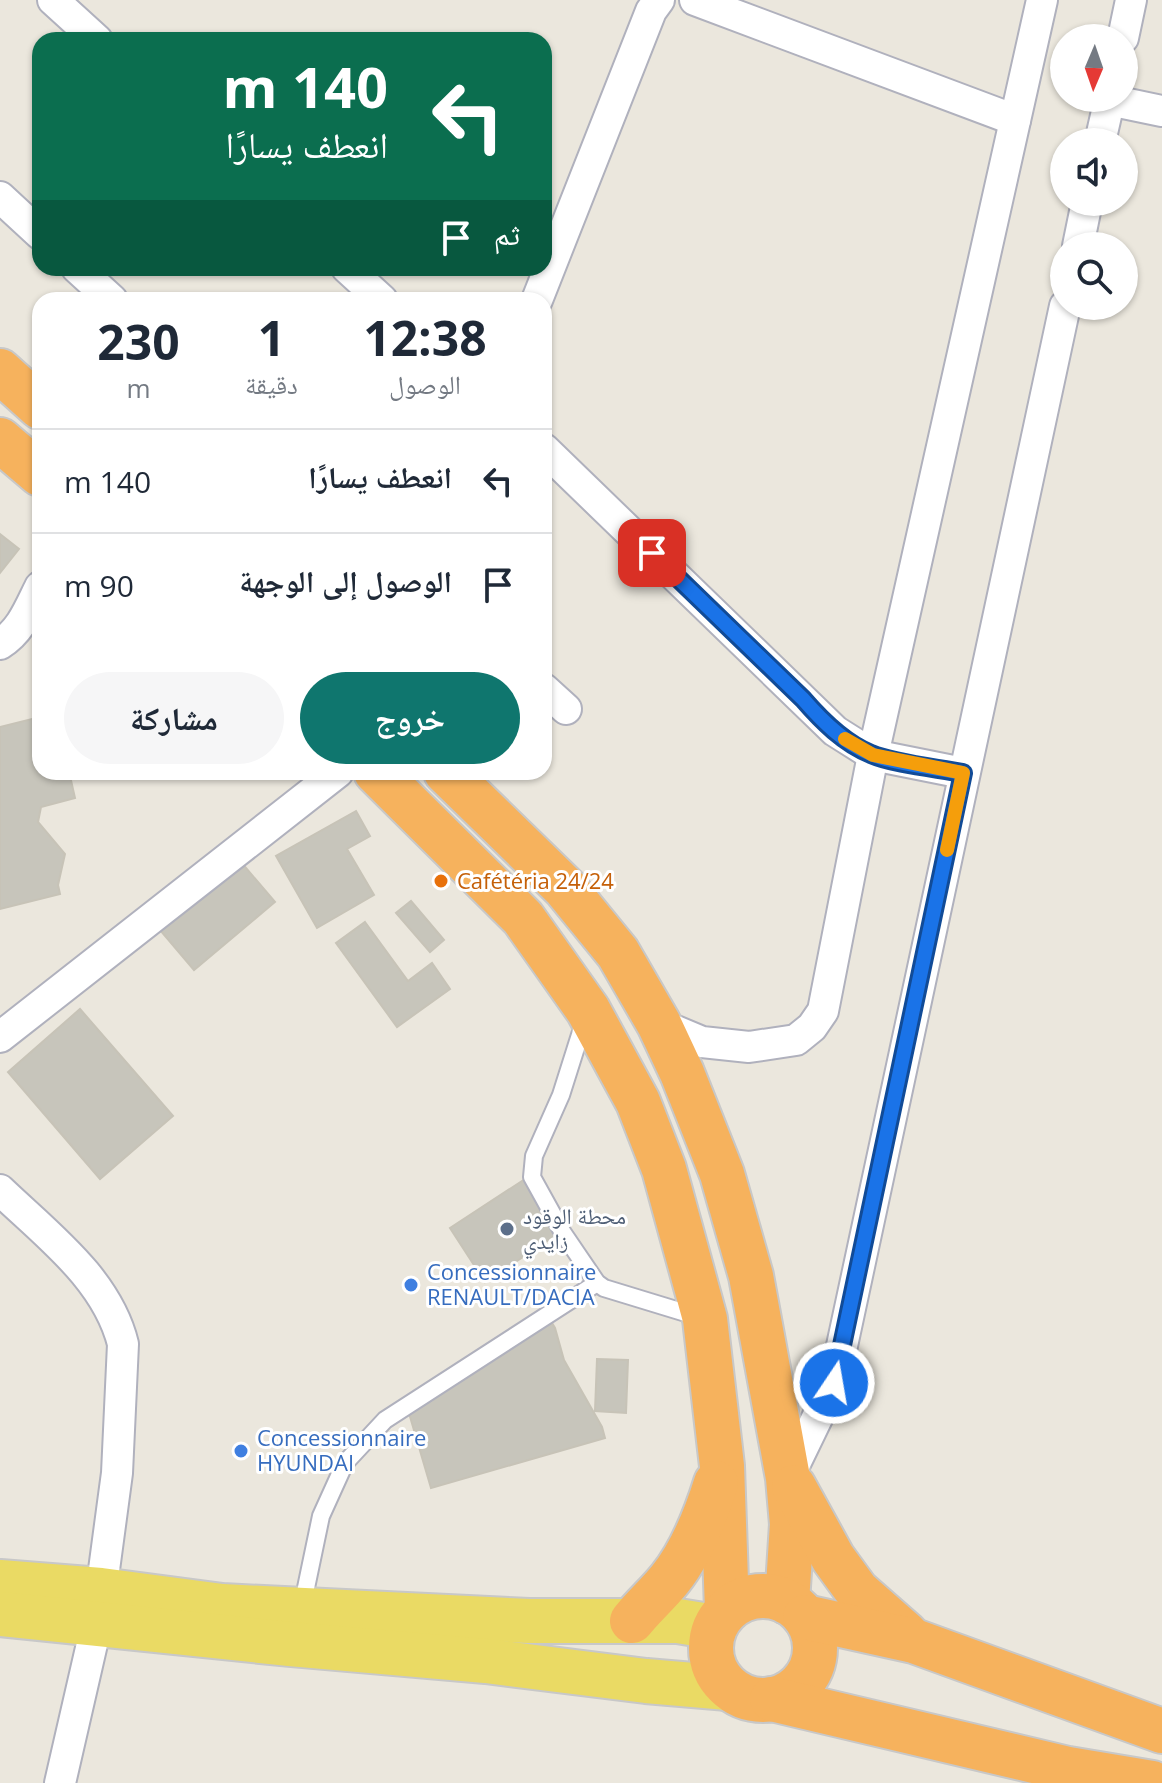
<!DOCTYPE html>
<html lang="ar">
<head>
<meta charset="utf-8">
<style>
  body { margin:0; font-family:"Open Sans","Noto Naskh Arabic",sans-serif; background:#f6f6f7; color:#1f2937; direction:rtl; height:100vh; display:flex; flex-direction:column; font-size:30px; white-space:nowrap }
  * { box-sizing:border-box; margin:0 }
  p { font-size:26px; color:#747a83 }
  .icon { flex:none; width:44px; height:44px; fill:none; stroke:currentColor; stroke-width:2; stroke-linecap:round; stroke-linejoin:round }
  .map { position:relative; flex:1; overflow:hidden; direction:ltr }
  .drawer { position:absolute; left:32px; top:292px; width:520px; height:488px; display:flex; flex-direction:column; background:#fff; border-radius:24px; box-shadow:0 2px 6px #0004; direction:rtl }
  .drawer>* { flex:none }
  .top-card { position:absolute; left:32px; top:32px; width:520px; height:244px; border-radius:24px; box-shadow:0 2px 6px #0004; direction:rtl; background:#0b6e4f; color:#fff; overflow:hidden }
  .needle { width:52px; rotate:182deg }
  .tools { position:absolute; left:1050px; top:24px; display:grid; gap:16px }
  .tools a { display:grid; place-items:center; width:88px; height:88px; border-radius:50%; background:#fff; box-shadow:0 2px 6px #0004; font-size:40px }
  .pin { position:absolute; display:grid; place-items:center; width:68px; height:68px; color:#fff; margin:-34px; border-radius:16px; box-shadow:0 4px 12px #0006 }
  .me { position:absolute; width:88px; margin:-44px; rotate:12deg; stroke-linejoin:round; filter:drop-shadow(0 0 6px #0008) }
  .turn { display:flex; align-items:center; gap:28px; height:168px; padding:0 32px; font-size:36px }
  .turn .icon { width:104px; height:104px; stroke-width:2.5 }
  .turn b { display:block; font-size:56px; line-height:68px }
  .then { display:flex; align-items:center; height:76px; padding:0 32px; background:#0003; gap:16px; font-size:30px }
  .eta { display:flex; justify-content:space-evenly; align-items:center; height:136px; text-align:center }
  .eta b { font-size:48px; font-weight:700; line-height:56px }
  .action { display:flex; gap:16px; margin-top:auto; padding:16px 32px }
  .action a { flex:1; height:92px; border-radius:48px; background:#0f766e; color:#fff; font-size:32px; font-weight:700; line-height:92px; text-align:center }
  .action a+a { background:#f6f6f7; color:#1f2937 }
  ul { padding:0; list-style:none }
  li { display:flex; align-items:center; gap:24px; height:104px; padding:0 32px; border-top:2px solid #e0e1e3 }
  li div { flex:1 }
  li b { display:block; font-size:30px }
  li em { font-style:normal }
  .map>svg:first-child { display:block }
  .building { fill:#c7c5bb; stroke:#c7c3b7; stroke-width:2 }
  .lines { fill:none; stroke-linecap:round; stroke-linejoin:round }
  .lane-casing { stroke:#b0b1bd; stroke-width:20 }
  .street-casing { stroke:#b0b1bd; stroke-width:34 }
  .primary-casing { stroke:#c8c8c8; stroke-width:48 }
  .highway-casing { stroke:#c8c8c8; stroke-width:48 }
  .lane { stroke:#fff; stroke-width:16 }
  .street { stroke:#fff; stroke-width:30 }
  .primary { stroke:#eada64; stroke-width:44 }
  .highway { stroke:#f6b25d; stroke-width:44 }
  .route-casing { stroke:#114b97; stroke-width:20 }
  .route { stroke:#1a73e8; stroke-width:14 }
  .slow { stroke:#f59e0b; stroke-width:14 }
  .food-dot { fill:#e8710a; stroke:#fff; stroke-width:3 }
  .service-dot { fill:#5c6f8a; stroke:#fff; stroke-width:3 }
  .shop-dot { fill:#3f7fe0; stroke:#fff; stroke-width:3 }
  .labels { text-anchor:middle; stroke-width:6; stroke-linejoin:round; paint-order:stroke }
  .food-label { font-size:22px; fill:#c56008; stroke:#fff; text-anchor:start }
  .service-label { font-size:22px; fill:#4e5e75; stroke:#fff; text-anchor:start }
  .shop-label { font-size:22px; fill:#366cbe; stroke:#fff; text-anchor:start }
</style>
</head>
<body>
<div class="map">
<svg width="1162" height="1783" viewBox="0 0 1162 1783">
  <rect width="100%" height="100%" fill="#ebe7dd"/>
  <!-- building -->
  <g class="building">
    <path d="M0,534L19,549L0,573Z"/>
    <path d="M40,717V772H75L70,776L75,798L41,807L38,822L65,854L58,885L60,894L0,909V727Z"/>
    <path d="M356,811L370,836L347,849L374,895L317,928L276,856Z"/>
    <path d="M235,855L275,902L194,970L155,924Z"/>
    <path d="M411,901L444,940L430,952L396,913Z"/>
    <path d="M365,922L408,981L432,963L450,989L397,1027L336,943Z"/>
    <path d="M80,1009L173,1116L100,1179L8,1072Z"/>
    <path d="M528,1177L564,1230L485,1282L450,1228Z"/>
    <path d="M549,1318L555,1328L564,1360L602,1427L605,1438L431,1488L406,1403Z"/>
    <path d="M597,1359L628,1360L626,1413L595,1411Z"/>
  </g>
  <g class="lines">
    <!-- lane casing -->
    <g class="lane-casing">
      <g id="lane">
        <path d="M585,1019L561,1095L534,1156L532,1177L563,1233L597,1283L604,1288L699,1317"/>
        <path d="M302,1607L321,1516L345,1463L385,1420L597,1283"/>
      </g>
    </g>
    <!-- street casing -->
    <g class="street-casing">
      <g id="street">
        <path d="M53,0L97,40"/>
        <path d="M695,0L1015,120"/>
        <path d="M1123,38L1131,0"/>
        <path d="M1109,100L1162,111"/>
        <path d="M1100,142L1110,98"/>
        <path d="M0,197L40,234"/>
        <path d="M1078,246L1087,202"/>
        <path d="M77,268L112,300"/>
        <path d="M347,268L382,300"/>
        <path d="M537,300L651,11L659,0"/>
        <path d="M544,449L835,731L873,755L963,773"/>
        <path d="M0,644C21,631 29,609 40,587"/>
        <path d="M544,689L566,709"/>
        <path d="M659,1024L702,1042L749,1047L796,1040L812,1027L823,1011L873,755L1042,0"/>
        <path d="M0,1037L338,772"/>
        <path d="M0,1190C47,1235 107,1279 123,1344L117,1473L97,1622L60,1783"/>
        <path d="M788,1478L834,1383L1065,306"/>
      </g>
    </g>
    <!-- primary casing -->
    <g class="primary-casing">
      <g id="primary">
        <path d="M0,1582L101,1590L222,1606L529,1621H678L715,1627"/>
        <path d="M0,1614L290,1644L486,1661L646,1681L728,1688"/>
      </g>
    </g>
    <!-- highway casing -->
    <g class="highway-casing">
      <g id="highway">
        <path d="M0,371L40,407"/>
        <path d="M0,440L40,474"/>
        <path d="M376,772L523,918L588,1010L638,1102L664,1169L705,1319L722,1466L727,1610"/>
        <path d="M446,772L565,888L618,953L659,1024L682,1073L722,1174L751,1276L788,1478L792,1524L787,1602"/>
        <path d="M794,1487L833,1558L857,1591L906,1634"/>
        <circle cx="763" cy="1648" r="52"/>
        <path d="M805,1617L914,1641L1162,1731"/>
        <path d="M632,1621C644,1606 658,1594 670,1579C691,1553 706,1515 716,1483"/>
        <path d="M772,1699L1068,1769L1152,1783"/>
      </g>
    </g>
    <!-- lane -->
    <use href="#lane" class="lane"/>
    <!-- street -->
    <use href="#street" class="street"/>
    <!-- primary -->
    <use href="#primary" class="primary"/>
    <!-- highway -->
    <use href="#highway" class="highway"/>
  </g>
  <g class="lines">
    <!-- route casing -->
    <g class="route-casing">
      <path id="route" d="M652,553L803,699C822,721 844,743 871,754C894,764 937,768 963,773L834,1383"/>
    </g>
    <!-- route -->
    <use href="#route" class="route"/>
    <!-- slow -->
    <path class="slow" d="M845,739L873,755L963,773L947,850"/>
  </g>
  <!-- markers -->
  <circle class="food-dot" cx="441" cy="881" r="8"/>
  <circle class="service-dot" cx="507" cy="1229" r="8"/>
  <g class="shop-dot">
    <circle cx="411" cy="1285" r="8"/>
    <circle cx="241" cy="1451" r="8"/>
  </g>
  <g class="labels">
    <!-- food labels -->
    <g class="food-label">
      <text x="457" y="889">Cafétéria 24/24</text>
    </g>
    <!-- service labels -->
    <g class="service-label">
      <text x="523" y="1224">محطة الوقود<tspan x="523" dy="25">زايدي</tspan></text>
    </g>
    <!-- shop labels -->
    <g class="shop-label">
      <text x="427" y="1280">Concessionnaire<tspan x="427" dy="25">RENAULT/DACIA</tspan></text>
      <text x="257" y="1446">Concessionnaire<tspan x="257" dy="25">HYUNDAI</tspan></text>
    </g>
  </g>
</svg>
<div class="tools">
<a><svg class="needle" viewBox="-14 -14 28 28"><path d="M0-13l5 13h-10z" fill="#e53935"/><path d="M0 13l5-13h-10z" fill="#747a83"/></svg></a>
<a><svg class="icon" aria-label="sound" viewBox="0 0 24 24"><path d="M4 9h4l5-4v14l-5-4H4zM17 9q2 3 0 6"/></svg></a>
<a><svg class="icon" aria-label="search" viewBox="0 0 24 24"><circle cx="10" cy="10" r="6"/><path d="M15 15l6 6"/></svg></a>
</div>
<div class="pin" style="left:652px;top:553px;background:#d93025"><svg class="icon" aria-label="arrive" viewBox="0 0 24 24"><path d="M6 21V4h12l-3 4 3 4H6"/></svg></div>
<svg class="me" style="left:834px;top:1383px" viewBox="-20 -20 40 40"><circle r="17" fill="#1a73e8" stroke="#fff" stroke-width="3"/><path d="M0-11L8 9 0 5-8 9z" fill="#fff"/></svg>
<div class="top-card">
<div class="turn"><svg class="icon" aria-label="left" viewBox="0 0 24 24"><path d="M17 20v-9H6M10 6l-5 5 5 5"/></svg><div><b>140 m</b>انعطف يسارًا</div></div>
<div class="then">ثم<svg class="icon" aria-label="arrive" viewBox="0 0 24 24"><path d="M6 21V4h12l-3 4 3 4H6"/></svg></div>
</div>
<section class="drawer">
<div class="eta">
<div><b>12:38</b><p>الوصول</p></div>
<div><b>1</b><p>دقيقة</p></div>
<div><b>230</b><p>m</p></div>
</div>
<ul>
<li><svg class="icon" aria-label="left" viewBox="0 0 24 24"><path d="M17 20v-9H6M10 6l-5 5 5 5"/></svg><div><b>انعطف يسارًا</b></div><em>140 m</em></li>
<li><svg class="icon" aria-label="arrive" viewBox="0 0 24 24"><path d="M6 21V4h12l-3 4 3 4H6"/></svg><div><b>الوصول إلى الوجهة</b></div><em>90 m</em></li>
</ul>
<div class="action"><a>خروج</a><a>مشاركة</a></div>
</section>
</div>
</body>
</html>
